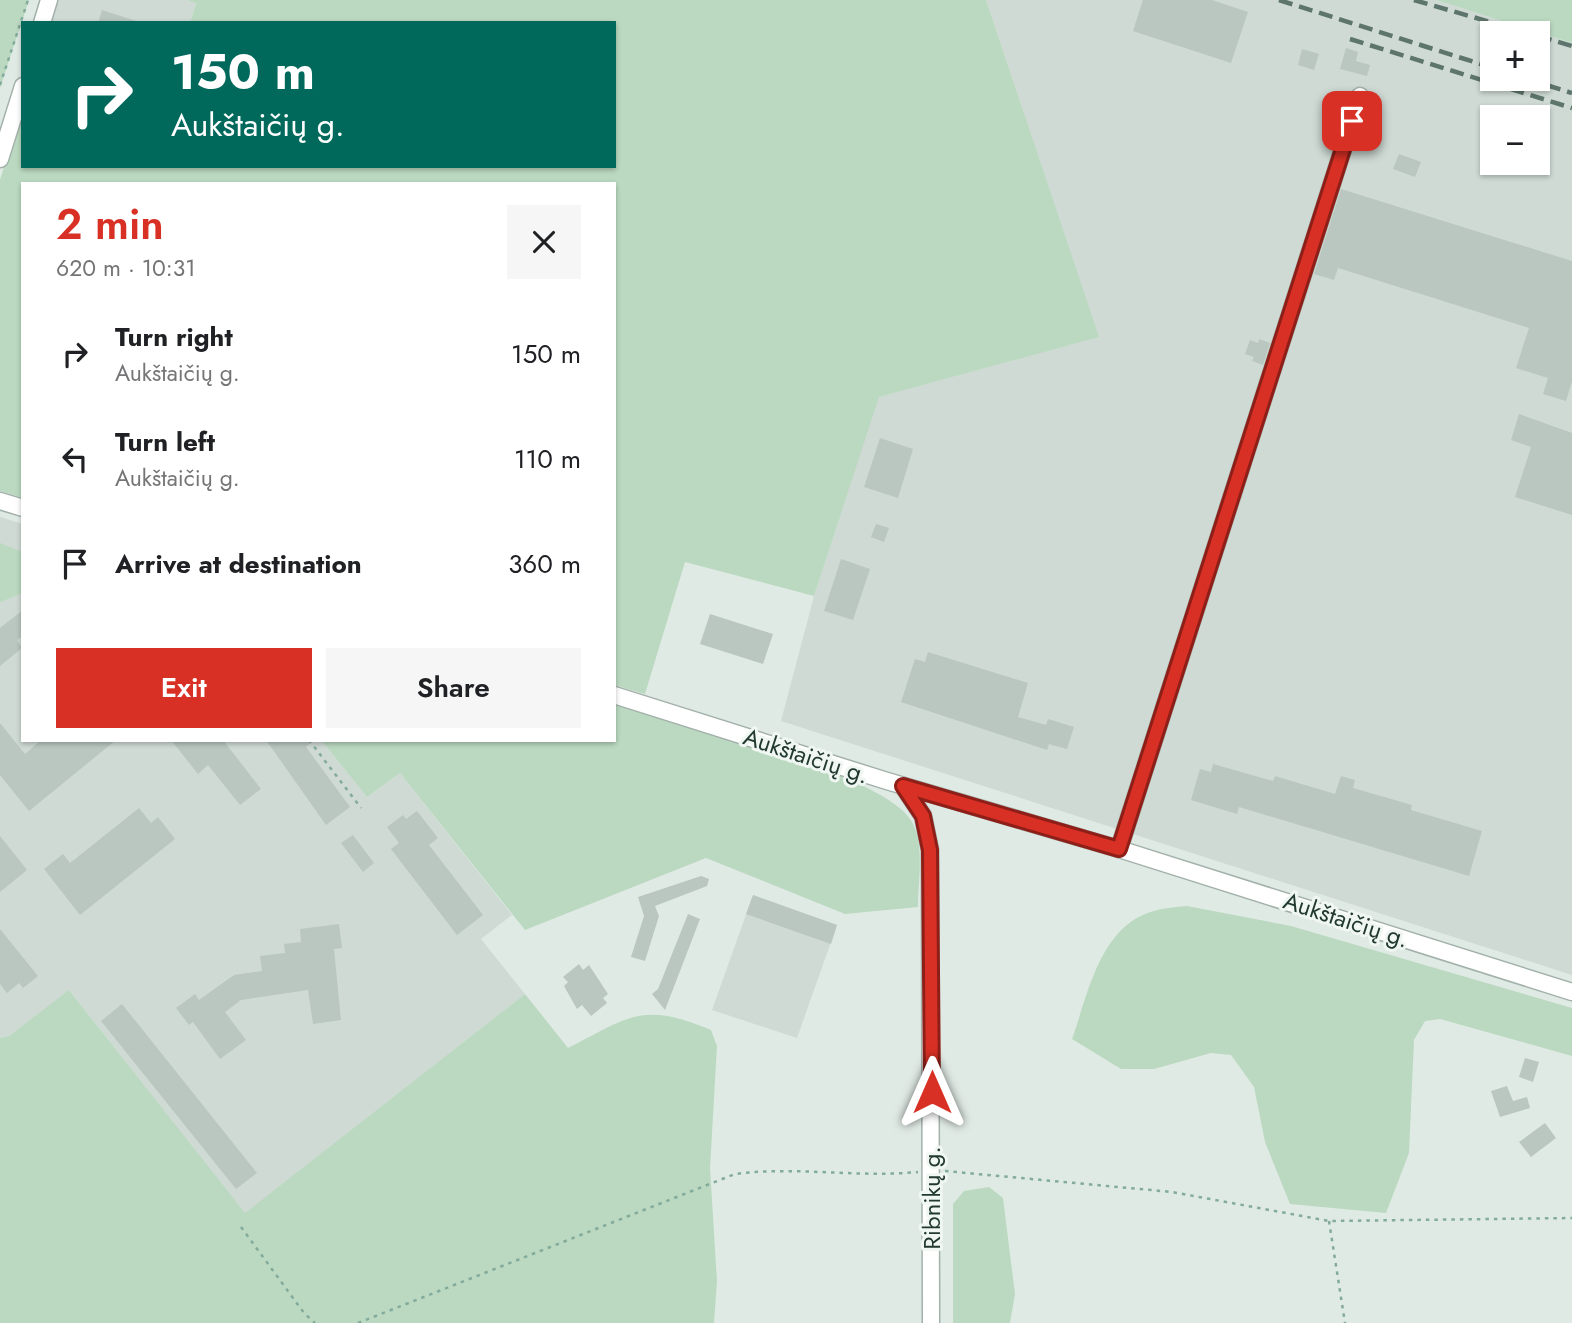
<!DOCTYPE html>
<html lang="en">
<head>
<meta charset="utf-8">
<style>
  body { margin:0; font-family:Jost,sans-serif; background:#f6f6f6; color:#202124; height:100vh; display:flex; flex-direction:column; font-size:26px; white-space:nowrap }
  * { box-sizing:border-box; margin:0 }
  p { font-size:23px; color:#757577 }
  .icon { flex:none; width:38px; height:38px; fill:none; stroke:currentColor; stroke-width:2; stroke-linecap:round; stroke-linejoin:round }
  .map { position:relative; flex:1; overflow:hidden }
  .details { position:absolute; left:21px; top:182px; width:595px; height:560px; display:flex; flex-direction:column; background:#fff; border-radius:0px; box-shadow:0 2px 5px #0004 }
  .details>* { flex:none }
  .hud { position:absolute; left:21px; top:21px; width:595px; height:147px; border-radius:0px; box-shadow:0 2px 5px #0004; background:#00695c; color:#fff; overflow:hidden }
  .controls { position:absolute; left:1480px; top:21px; display:grid; gap:14px }
  .controls a { display:grid; place-items:center; width:70px; height:70px; border-radius:0px; background:#fff; box-shadow:0 2px 5px #0004; font-size:35px }
  .pin { position:absolute; display:grid; place-items:center; width:60px; height:60px; color:#fff; margin:-30px; border-radius:14px; box-shadow:0 4px 10px #0006 }
  .me { position:absolute; width:77px; margin:-38px; rotate:0deg; stroke-linejoin:round; filter:drop-shadow(0 0 5px #0008) }
  .turn { display:flex; align-items:center; gap:24px; height:147px; padding:0 35px; font-size:32px }
  .turn .icon { width:91px; height:91px; stroke-width:2.5 }
  .turn b { display:block; font-size:49px; line-height:60px }
  .round { display:grid; place-items:center; flex:none; width:74px; height:74px; border-radius:0px; background:#f6f6f6 }
  .headline { display:flex; align-items:center; justify-content:space-between; height:119px; padding:0 35px }
  h1 { font-size:42px; font-weight:600; line-height:52px; color:#d93025 }
  .action { display:flex; gap:14px; margin-top:auto; padding:14px 35px }
  .action a { flex:1; height:80px; border-radius:0px; background:#d93025; color:#fff; font-size:28px; font-weight:600; line-height:80px; text-align:center }
  .action a+a { background:#f6f6f6; color:#202124 }
  ul { padding:0; list-style:none }
  li { display:flex; align-items:center; gap:21px; height:105px; padding:0 35px }
  li div { flex:1 }
  li b { display:block; font-size:26px }
  li em { font-style:normal }
  .map>svg:first-child { display:block }
  .built { fill:#cfdad4; fill-rule:evenodd }
  .green { fill:#bbd9c0 }
  .building { fill:#b9c7c0 }
  .lines { fill:none; stroke-linecap:round; stroke-linejoin:round }
  .street-casing { stroke:#a3b1ab; stroke-width:19 }
  .path { stroke:#83ab9b; stroke-width:2.5; stroke-dasharray:3.5 5; stroke-linecap:butt }
  .street { stroke:#fff; stroke-width:16 }
  .rail { stroke:#5d756c; stroke-width:4.5; stroke-dasharray:14 7; stroke-linecap:butt }
  .route-casing { stroke:#8d1f18; stroke-width:18 }
  .route { stroke:#d93025; stroke-width:12 }
  .labels { text-anchor:middle; stroke-width:6; stroke-linejoin:round; paint-order:stroke }
  .street-label { font-size:24px; fill:#223931; stroke:#f0f7f3 }
</style>
</head>
<body>
<div class="map">
<svg width="1572" height="1323" viewBox="0 0 1572 1323">
  <rect width="100%" height="100%" fill="#e0eae5"/>
  <!-- built -->
  <g class="built">
    <path d="M54,0H187L196,2L190,23H47Z"/>
    <path d="M986,0H1436L1572,43V975L781,721L814,596L878,397L1098,337ZM1493,33H1538V79H1493ZM1493,117H1538V163H1493Z"/>
    <path d="M0,517L23,524V740H321L367,797L400,773L512,915L481,939L525,994L245,1214L70,991L9,1036L0,1038Z"/>
    <path d="M753,895L837,925L797,1038L712,1010Z"/>
  </g>
  <!-- green -->
  <g class="green">
    <path d="M0,0H29L0,88Z"/>
    <path d="M187,0H986L1099,337L879,397L814,596L685,562L645,694L614,685V184H23V498L0,491V180L23,104V166H614V23H190L196,3Z"/>
    <path d="M1436,0H1572V43Z"/>
    <path d="M0,543L23,552V593L0,602Z"/>
    <path d="M614,704C672,722 887,774 912,822C925,846 918,881 918,907L845,914L706,858L525,930L400,773L367,797L321,740H614Z"/>
    <path d="M1187,906L1291,926L1572,1008V1056L1440,1019L1425,1021L1414,1040L1409,1153L1386,1213L1290,1204L1265,1142L1254,1087L1231,1055L1211,1053L1154,1069H1121L1072,1039C1088,995 1100,925 1154,911C1164,908 1176,907 1187,906Z"/>
    <path d="M69,990L245,1213L525,994L568,1048C629,1017 642,1001 711,1030L717,1046L710,1168L717,1281L714,1323H0V1038L9,1036Z"/>
    <path d="M989,1187L1003,1198L1015,1294L1010,1323H953V1204L964,1191Z"/>
  </g>
  <!-- building -->
  <g class="building">
    <path d="M1143,0H1212L1248,12L1231,63L1133,31Z"/>
    <path d="M102,10L136,21V23H98Z"/>
    <path d="M1346,48L1358,52L1356,61L1370,65L1367,76L1340,69Z"/>
    <path d="M1302,49L1319,54L1314,70L1298,65Z"/>
    <path d="M1399,154L1421,162L1415,177L1393,169Z"/>
    <path d="M1341,189L1572,261V381L1566,401L1543,394L1548,378L1516,368L1529,328L1338,268L1334,280L1314,274Z"/>
    <path d="M1259,339L1270,343L1263,365L1252,361L1254,357L1245,354L1250,340L1258,343Z"/>
    <path d="M1519,414L1572,433V515L1515,497L1531,447L1511,440Z"/>
    <path d="M880,438L913,449L898,498L864,487Z"/>
    <path d="M876,524L889,528L884,542L871,537Z"/>
    <path d="M841,559L870,569L853,620L824,611Z"/>
    <path d="M23,610V636L17,640L22,648L0,666V628Z"/>
    <path d="M710,614L773,634L763,664L700,644Z"/>
    <path d="M928,652L1028,683L1018,717L1046,725L1048,719L1074,727L1067,749L1049,744L1047,750L901,702L915,659L925,662Z"/>
    <path d="M0,723L25,754L41,740H116L29,811L0,775Z"/>
    <path d="M171,740H223L261,789L240,805L208,765L198,774Z"/>
    <path d="M266,740H314L306,747L350,807L326,825Z"/>
    <path d="M1213,764L1273,781L1275,776L1335,794L1341,776L1355,780L1353,788L1412,805L1411,810L1482,831L1469,876L1239,807L1237,814L1191,800L1200,769L1211,772Z"/>
    <path d="M139,808L151,823L158,817L175,839L80,915L44,869L63,854L70,863Z"/>
    <path d="M417,811L438,838L429,845L483,915L457,935L391,849L399,843L387,827L403,815L406,819Z"/>
    <path d="M353,835L374,863L363,872L341,843Z"/>
    <path d="M0,836L27,870L0,892Z"/>
    <path d="M701,876L709,879L707,886L655,906L659,916L645,961L631,957L644,916L638,897Z"/>
    <path d="M753,895L837,925L831,944L746,914Z"/>
    <path d="M688,914L700,919L665,1010L652,994L658,989Z"/>
    <path d="M339,924L342,948L334,949L341,1020L313,1024L308,990L241,1000L225,1012L246,1040L220,1059L193,1022L189,1025L176,1008L195,994L199,1000L234,975L262,971L260,956L285,953L284,944L301,942L300,929Z"/>
    <path d="M0,929L38,976L23,988L19,983L7,993L0,984Z"/>
    <path d="M579,964L583,970L589,965L608,994L603,998L607,1003L591,1016L582,1005L577,1009L564,986L568,982L563,977Z"/>
    <path d="M122,1004L257,1173L236,1189L101,1021Z"/>
    <path d="M1525,1058L1539,1062L1533,1082L1519,1077Z"/>
    <path d="M1507,1086L1513,1101L1527,1097L1530,1108L1500,1117L1491,1091Z"/>
    <path d="M1545,1123L1556,1138L1531,1157L1519,1142Z"/>
  </g>
  <g class="lines">
    <!-- street casing -->
    <g class="street-casing">
      <g id="street">
        <path d="M42,23L49,0"/>
        <path d="M0,159L23,86"/>
        <path d="M0,501L23,508"/>
        <path d="M614,695L887,781L1119,849L1572,992"/>
        <path d="M903,786L923,816L930,850L931,1323"/>
        <path d="M1119,849L1360,96"/>
      </g>
    </g>
    <!-- path -->
    <g class="path">
      <path d="M0,85L28,0"/>
      <path d="M309,740L361,808"/>
      <path d="M945,1171L1172,1192L1329,1221L1572,1218"/>
      <path d="M1329,1221L1345,1323"/>
      <path d="M241,1227L304,1313L315,1323"/>
      <path d="M358,1323L735,1174C796,1166 857,1178 918,1172"/>
    </g>
    <!-- street -->
    <use href="#street" class="street"/>
    <!-- rail -->
    <g class="rail">
      <path d="M1279,0L1493,68"/>
      <path d="M1414,0L1528,33"/>
      <path d="M1538,36L1572,46"/>
      <path d="M1350,39L1572,108"/>
      <path d="M1527,79L1572,93"/>
    </g>
  </g>
  <g class="lines">
    <!-- route casing -->
    <g class="route-casing">
      <path id="route" d="M932,1092L930,850L923,816L903,786L1119,849L1352,121"/>
    </g>
    <!-- route -->
    <use href="#route" class="route"/>
  </g>
  <g class="labels">
    <!-- street labels -->
    <g class="street-label">
      <text transform="translate(806 756) rotate(18)" y="8">Aukštaičių g.</text>
      <text transform="translate(1346 920) rotate(18)" y="8">Aukštaičių g.</text>
      <text transform="translate(932 1198) rotate(-90)" y="8">Ribnikų g.</text>
    </g>
  </g>
</svg>
<div class="controls">
<a>+</a>
<a>−</a>
</div>
<div class="pin" style="left:1352px;top:121px;background:#d93025"><svg class="icon" aria-label="arrive" viewBox="0 0 24 24"><path d="M6 21V4h12l-3 4 3 4H6"/></svg></div>
<svg class="me" style="left:932px;top:1092px" viewBox="-20 -20 40 40"><path d="M0-17L14 15 0 8-14 15z" fill="#d93025" stroke="#fff" stroke-width="4"/></svg>
<div class="hud">
<div class="turn"><svg class="icon" aria-label="right" viewBox="0 0 24 24"><path d="M7 20v-9h11M14 6l5 5-5 5"/></svg><div><b>150 m</b>Aukštaičių g.</div></div>
</div>
<section class="details">
<div class="headline"><div><h1>2 min</h1><p>620 m · 10:31</p></div><a class="round"><svg class="icon" aria-label="close" viewBox="0 0 24 24"><path d="M6 6l12 12M18 6L6 18"/></svg></a></div>
<ul>
<li><svg class="icon" aria-label="right" viewBox="0 0 24 24"><path d="M7 20v-9h11M14 6l5 5-5 5"/></svg><div><b>Turn right</b><p>Aukštaičių g.</p></div><em>150 m</em></li>
<li><svg class="icon" aria-label="left" viewBox="0 0 24 24"><path d="M17 20v-9H6M10 6l-5 5 5 5"/></svg><div><b>Turn left</b><p>Aukštaičių g.</p></div><em>110 m</em></li>
<li><svg class="icon" aria-label="arrive" viewBox="0 0 24 24"><path d="M6 21V4h12l-3 4 3 4H6"/></svg><div><b>Arrive at destination</b></div><em>360 m</em></li>
</ul>
<div class="action"><a>Exit</a><a>Share</a></div>
</section>
</div>
</body>
</html>
